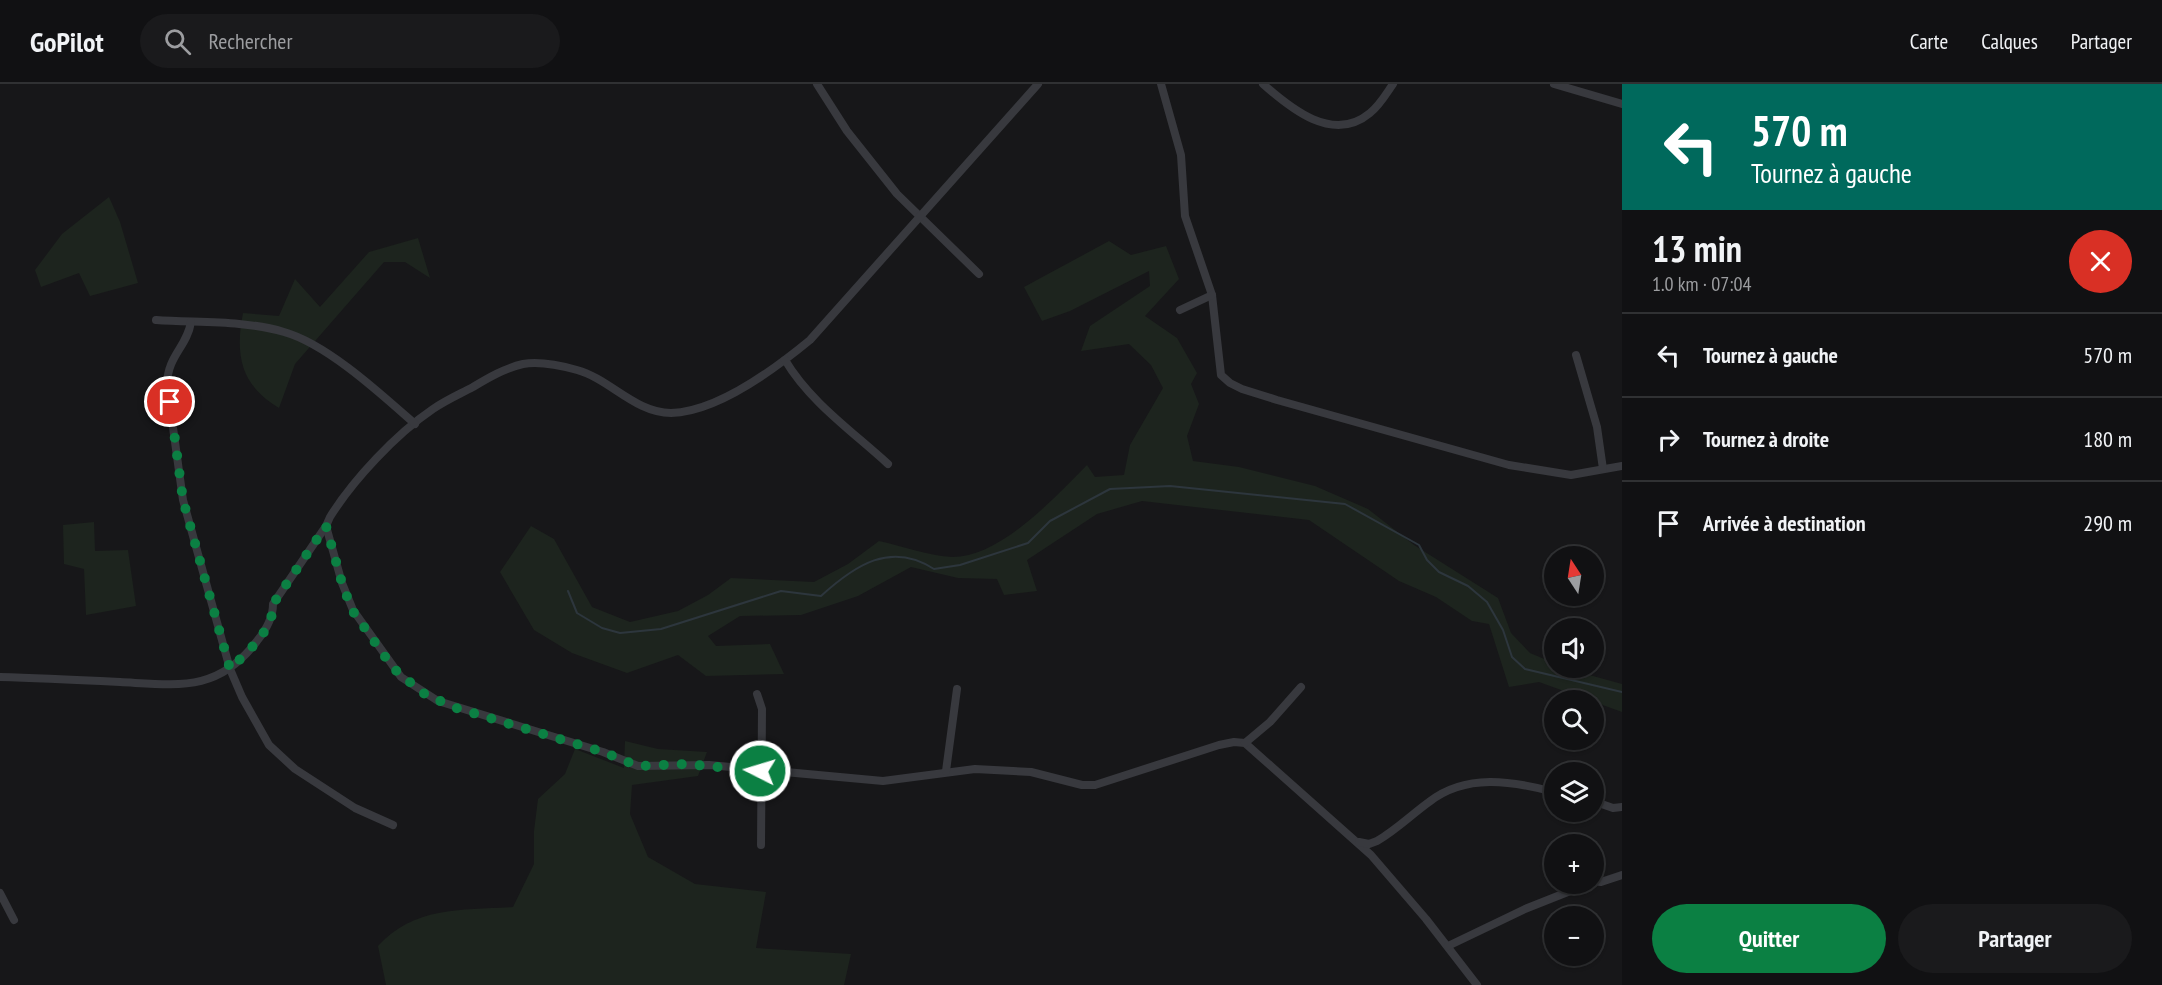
<!DOCTYPE html>
<html lang="fr">
<head>
<meta charset="utf-8">
<style>
  body { margin:0; font-family:"PT Sans Narrow",sans-serif; background:#1a1a1c; color:#f1f3f6; height:100vh; display:flex; flex-direction:column; font-size:22px; white-space:nowrap }
  * { box-sizing:border-box; margin:0 }
  p { font-size:20px; color:#9c9da0 }
  .icon { flex:none; width:33px; height:33px; fill:none; stroke:currentColor; stroke-width:2; stroke-linecap:round; stroke-linejoin:round }
  .map { position:relative; flex:1; overflow:hidden }
  .side { display:flex; flex-direction:column; background:#111113; width:540px }
  .side>* { flex:none }
  .hud { background:#00695c; color:#fff; overflow:hidden }
  .needle { width:39px; rotate:348deg }
  .tools { position:absolute; left:1544px; top:462px; display:grid; gap:12px }
  .tools a { display:grid; place-items:center; width:60px; height:60px; border-radius:50%; background:#111113; box-shadow:0 2px 4px #0004,0 0 0 2px #303133; font-size:30px }
  .pin { position:absolute; display:grid; place-items:center; width:51px; height:51px; color:#fff; margin:-26px; border:3px solid #fff; border-radius:50%; box-shadow:0 2px 6px #0007 }
  .me { position:absolute; width:66px; margin:-33px; rotate:275deg; stroke-linejoin:round; filter:drop-shadow(0 0 4px #0008) }
  .turn { display:flex; align-items:center; gap:21px; height:126px; padding:0 30px; font-size:27px }
  .turn .icon { width:78px; height:78px; stroke-width:2.5 }
  .turn b { display:block; font-size:42px; line-height:51px }
  .round { display:grid; place-items:center; flex:none; width:63px; height:63px; border-radius:32px; background:#1a1a1c }
  .headline { display:flex; align-items:center; justify-content:space-between; height:102px; padding:0 30px }
  h1 { font-size:36px; font-weight:700; line-height:45px }
  .action { display:flex; gap:12px; margin-top:auto; padding:12px 30px }
  .action a { flex:1; height:69px; border-radius:36px; background:#0b8043; color:#fff; font-size:24px; font-weight:700; line-height:69px; text-align:center }
  .action a+a { background:#1a1a1c; color:#f1f3f6 }
  ul { padding:0; list-style:none }
  li { display:flex; align-items:center; gap:18px; height:84px; padding:0 30px; border-top:2px solid #303133 }
  li div { flex:1 }
  li b { display:block; font-size:22px }
  li em { font-style:normal }
  header { display:flex; align-items:center; gap:36px; box-sizing:border-box; height:84px; padding:0 30px; background:#111113; border-bottom:2px solid #303133 }
  header strong { font-size:28px }
  nav { display:flex; gap:33px; margin-inline-start:auto; font-size:21px }
  .search { width:420px; height:54px; background:#1a1a1c; display:flex; align-items:center; gap:15px; box-sizing:border-box; padding:0 21px; border-radius:33px; color:#9c9da0; font-size:22px }
  main { display:flex; flex:1; min-height:0 }
  .map>svg:first-child { display:block }
  .green { fill:#1d241e }
  .lines { fill:none; stroke-linecap:round; stroke-linejoin:round }
  .stream { stroke:#2d363d; stroke-width:2 }
  .minor { stroke:#38393e; stroke-width:8 }
  .route { stroke:#0b8043; stroke-width:10; stroke-dasharray:0 18 }
</style>
</head>
<body>
<header>
<strong>GoPilot</strong>
<div class="search"><svg class="icon" aria-label="search" viewBox="0 0 24 24"><circle cx="10" cy="10" r="6"/><path d="M15 15l6 6"/></svg>Rechercher</div>
<nav><a>Carte</a><a>Calques</a><a>Partager</a></nav>
</header>
<main>
<div class="map">
<svg width="1622" height="901" viewBox="0 0 1622 901">
  <rect width="100%" height="100%" fill="#171719"/>
  <!-- green -->
  <g class="green">
    <path d="M109,113L120,138L138,199L90,212L79,189L41,203L35,186L62,150Z"/>
    <path d="M418,154L430,194L405,178H384L295,280L279,324C240,301 235,270 243,229L279,232L295,195L320,223L369,168Z"/>
    <path d="M1109,157L1131,171L1166,162L1179,195L1145,232L1177,254L1197,289L1191,300L1199,320L1187,352L1193,377L1239,383L1315,402L1368,425L1414,461L1498,514L1511,549L1530,569L1554,579V584H1564L1622,600V628L1539,598L1509,603L1489,540L1472,537L1436,513L1399,497L1309,436L1142,417L1097,430L1027,476L1037,507L1004,511L997,495L958,494L911,483L858,512L801,531L740,532L708,552L716,562L770,560L784,590L706,592L678,571L627,589L572,569L534,546L500,488L531,442L554,455L592,523L630,538L678,527L708,511L731,494L814,498L848,480L879,457C902,462 929,472 952,473C1001,473 1054,414 1087,381L1095,393L1124,391L1130,361L1163,304L1151,281L1129,260L1081,267L1090,242L1150,202L1149,187L1070,227L1042,237L1024,203Z"/>
    <path d="M94,438L95,467L128,466L136,522L86,531L84,485L64,480L63,441Z"/>
    <path d="M625,657L658,665L707,668L698,692L632,701L630,730L648,773L695,800L766,808L756,864L851,870L844,901H386L378,862C414,822 463,826 513,823L534,780V747L538,715L565,690L575,665L624,684Z"/>
  </g>
  <g class="lines">
    <!-- stream -->
    <path class="stream" d="M568,507L577,529L602,544L620,549L661,545L781,507L821,512C855,481 891,457 934,485L960,481L1028,459L1050,437L1110,405L1170,402L1345,420L1419,461L1427,476L1439,488L1468,502L1487,518L1503,546L1512,573L1525,585L1622,608"/>
    <!-- minor -->
    <g class="minor">
      <path d="M817,0L847,47L897,110L979,190"/>
      <path d="M1038,0L810,256C776,284 717,328 671,329C635,329 610,295 577,286C559,281 540,277 523,280C505,284 488,294 473,303C460,310 446,316 433,325C396,350 353,396 330,433L326,442L342,499L353,526L401,593L438,617L603,668L638,682L709,681L883,697L975,685L1031,688L1082,701H1095L1219,661L1234,658L1245,659L1371,771L1426,835L1477,901"/>
      <path d="M1161,0L1181,71L1185,132L1212,211L1221,291L1230,299L1242,305L1277,316L1509,381L1571,391L1622,382"/>
      <path d="M1263,0C1290,24 1333,60 1370,29C1380,21 1386,10 1393,0"/>
      <path d="M1554,0L1622,20"/>
      <path d="M1180,226L1212,211"/>
      <path d="M156,236C197,239 244,236 284,248C327,260 381,310 415,340"/>
      <path d="M191,238C187,263 168,271 167,300L183,416L230,585L242,613L269,661L295,685L355,724L393,741"/>
      <path d="M1576,271L1597,343L1603,385"/>
      <path d="M785,276C810,318 852,347 888,380"/>
      <path d="M0,593C40,594 80,596 120,598C177,601 218,609 257,557C266,546 273,534 273,520L326,442"/>
      <path d="M757,610L762,625L761,761"/>
      <path d="M1245,659L1270,638L1301,603"/>
      <path d="M946,687L957,605"/>
      <path d="M1593,717L1613,724L1622,723"/>
      <path d="M1359,758L1369,760L1377,757C1396,746 1411,731 1429,718C1466,689 1512,697 1554,708"/>
      <path d="M1593,797L1601,798L1622,791"/>
      <path d="M0,809L14,836"/>
      <path d="M1448,862L1525,825L1588,800"/>
    </g>
  </g>
  <g class="lines">
    <!-- route -->
    <path class="route" d="M170,318L183,416L230,585C247,568 274,546 273,520L326,442L342,499L352,526L393,584L423,609L453,623L603,668L638,682L685,680L760,687"/>
  </g>
</svg>
<div class="tools">
<a><svg class="needle" viewBox="-14 -14 28 28"><path d="M0-13l5 13h-10z" fill="#e53935"/><path d="M0 13l5-13h-10z" fill="#9c9da0"/></svg></a>
<a><svg class="icon" aria-label="sound" viewBox="0 0 24 24"><path d="M4 9h4l5-4v14l-5-4H4zM17 9q2 3 0 6"/></svg></a>
<a><svg class="icon" aria-label="search" viewBox="0 0 24 24"><circle cx="10" cy="10" r="6"/><path d="M15 15l6 6"/></svg></a>
<a><svg class="icon" aria-label="layers" viewBox="0 0 24 24"><path d="M12 4l9 5-9 5-9-5zM3 14l9 5 9-5"/></svg></a>
<a>+</a>
<a>−</a>
</div>
<div class="pin" style="left:170px;top:318px;background:#d93025"><svg class="icon" aria-label="arrive" viewBox="0 0 24 24"><path d="M6 21V4h12l-3 4 3 4H6"/></svg></div>
<svg class="me" style="left:760px;top:687px" viewBox="-20 -20 40 40"><circle r="17" fill="#0b8043" stroke="#fff" stroke-width="3"/><path d="M0-11L8 9 0 5-8 9z" fill="#fff"/></svg>
</div>
<section class="side">
<div class="hud">
<div class="turn"><svg class="icon" aria-label="left" viewBox="0 0 24 24"><path d="M17 20v-9H6M10 6l-5 5 5 5"/></svg><div><b>570 m</b>Tournez à gauche</div></div>
</div>
<div class="headline"><div><h1>13 min</h1><p>1.0 km · 07:04</p></div><a class="round" style="background:#d93025;color:#fff"><svg class="icon" aria-label="close" viewBox="0 0 24 24"><path d="M6 6l12 12M18 6L6 18"/></svg></a></div>
<ul>
<li><svg class="icon" aria-label="left" viewBox="0 0 24 24"><path d="M17 20v-9H6M10 6l-5 5 5 5"/></svg><div><b>Tournez à gauche</b></div><em>570 m</em></li>
<li><svg class="icon" aria-label="right" viewBox="0 0 24 24"><path d="M7 20v-9h11M14 6l5 5-5 5"/></svg><div><b>Tournez à droite</b></div><em>180 m</em></li>
<li><svg class="icon" aria-label="arrive" viewBox="0 0 24 24"><path d="M6 21V4h12l-3 4 3 4H6"/></svg><div><b>Arrivée à destination</b></div><em>290 m</em></li>
</ul>
<div class="action"><a>Quitter</a><a>Partager</a></div>
</section>
</main>
</body>
</html>
